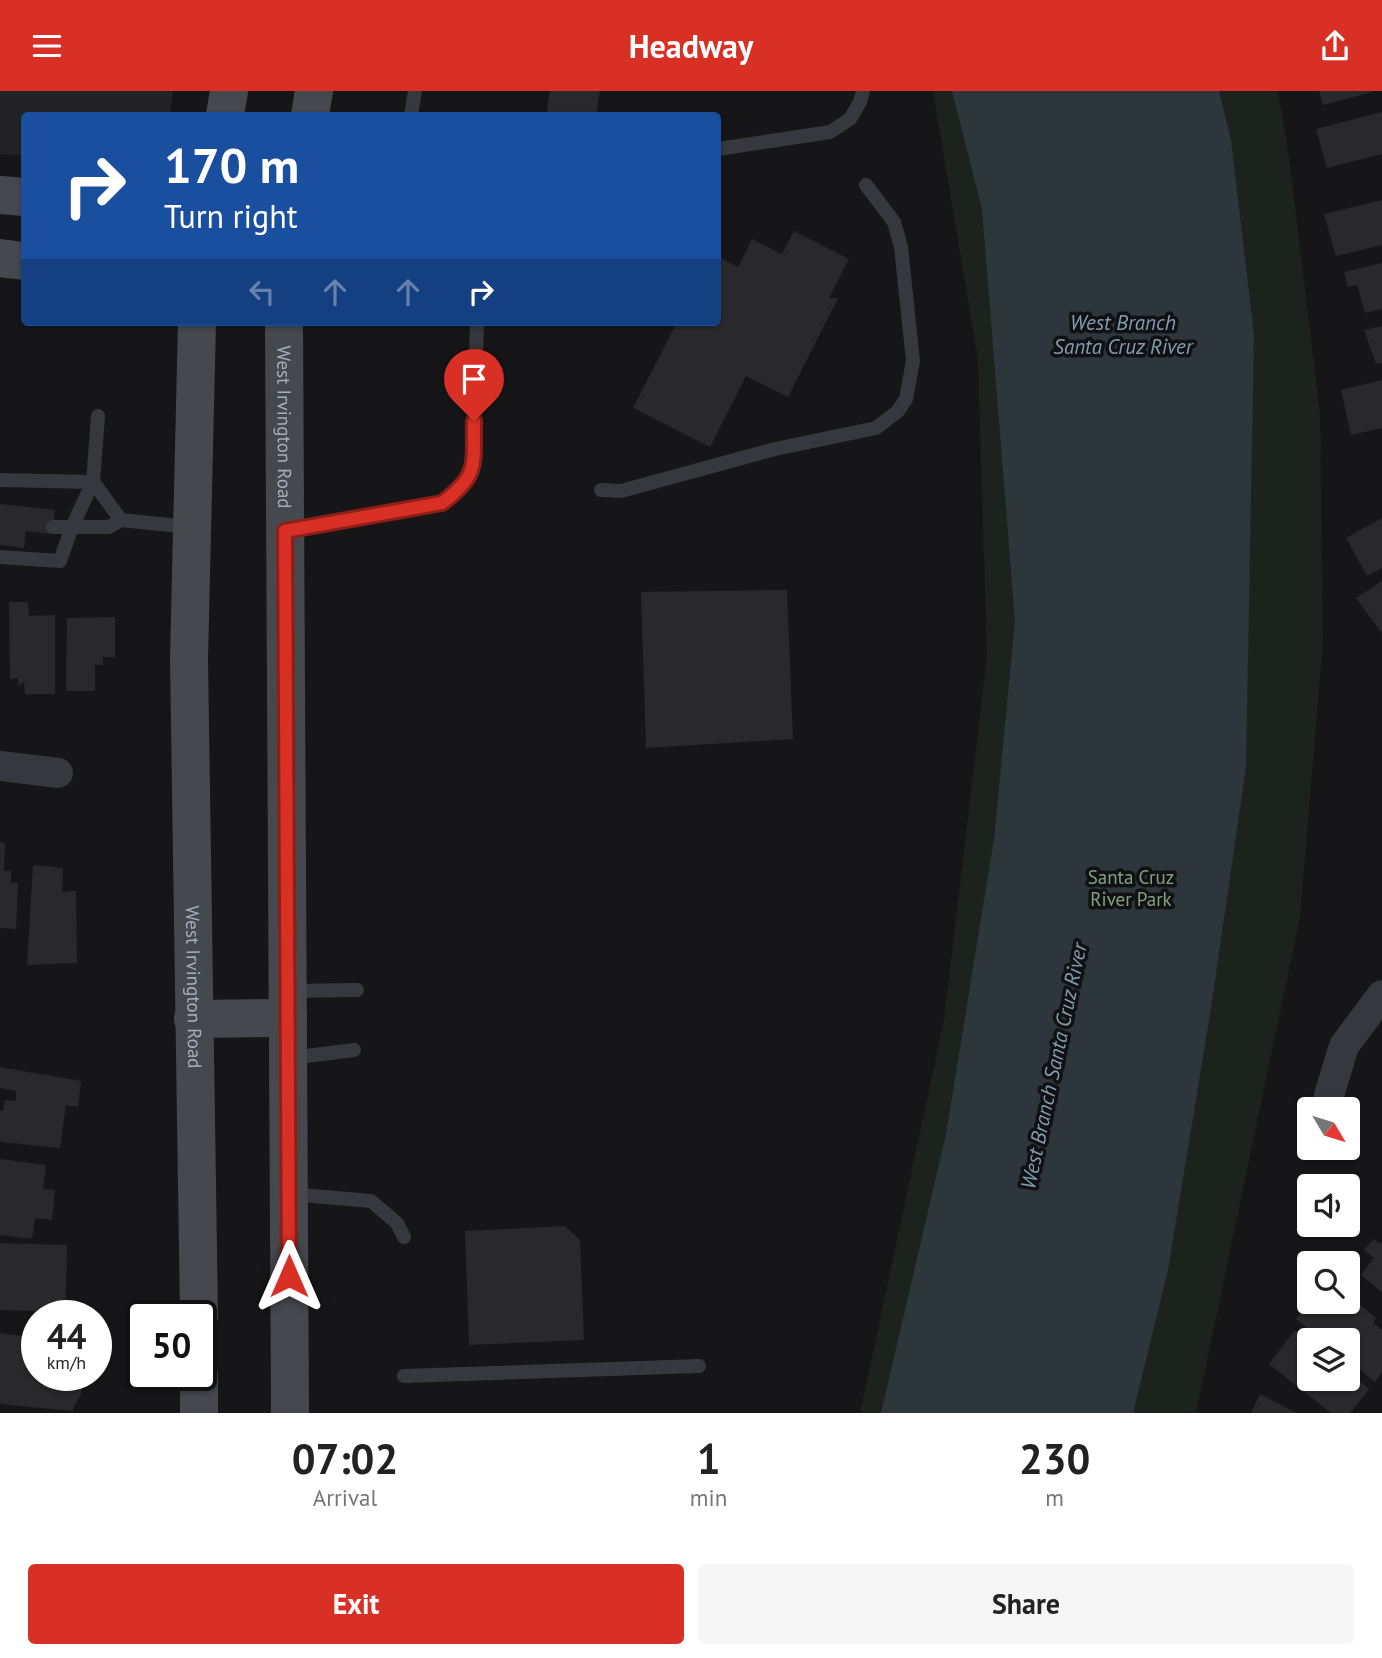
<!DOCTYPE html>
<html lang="en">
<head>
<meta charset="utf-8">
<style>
  body { margin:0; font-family:"PT Sans",sans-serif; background:#f6f6f6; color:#222; height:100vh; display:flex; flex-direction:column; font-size:26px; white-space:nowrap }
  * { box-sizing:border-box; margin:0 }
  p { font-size:23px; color:#767676 }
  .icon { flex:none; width:38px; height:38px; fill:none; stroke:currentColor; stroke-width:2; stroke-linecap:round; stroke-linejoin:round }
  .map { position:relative; height:1322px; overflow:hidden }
  .sheet { display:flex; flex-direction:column; background:#fff; flex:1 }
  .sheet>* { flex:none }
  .guide { position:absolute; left:21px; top:21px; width:700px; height:214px; border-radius:7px; box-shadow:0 2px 5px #0004; background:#1a4fa0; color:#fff; overflow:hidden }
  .needle { width:46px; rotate:128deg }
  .buttons { position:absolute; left:1297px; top:1006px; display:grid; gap:14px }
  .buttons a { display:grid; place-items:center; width:63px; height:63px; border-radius:7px; background:#fff; box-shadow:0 2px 5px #0004; font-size:35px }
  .speed { position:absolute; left:21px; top:1209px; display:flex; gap:14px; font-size:35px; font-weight:700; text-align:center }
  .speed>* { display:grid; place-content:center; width:91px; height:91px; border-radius:50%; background:#fff; box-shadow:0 2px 5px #0004; line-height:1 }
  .speed small { font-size:18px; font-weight:400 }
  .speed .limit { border:4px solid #111; border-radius:10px; background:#fff; color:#111 }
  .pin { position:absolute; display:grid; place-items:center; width:60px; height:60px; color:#fff; margin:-72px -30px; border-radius:50% 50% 50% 0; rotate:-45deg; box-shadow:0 0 7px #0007 }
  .pin .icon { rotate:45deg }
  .me { position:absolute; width:77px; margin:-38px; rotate:0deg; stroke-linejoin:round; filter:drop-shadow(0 0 5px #0008) }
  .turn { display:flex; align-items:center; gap:24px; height:147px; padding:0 28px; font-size:32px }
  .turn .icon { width:91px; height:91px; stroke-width:2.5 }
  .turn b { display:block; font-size:49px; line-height:60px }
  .lanes { display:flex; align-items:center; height:66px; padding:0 28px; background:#0003; justify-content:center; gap:35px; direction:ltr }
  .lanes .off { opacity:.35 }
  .eta { display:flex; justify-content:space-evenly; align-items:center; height:119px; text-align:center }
  .eta b { font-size:42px; font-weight:700; line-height:49px }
  .button { display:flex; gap:14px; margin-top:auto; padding:14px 28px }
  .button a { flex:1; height:80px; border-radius:7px; background:#d93025; color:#fff; font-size:28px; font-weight:700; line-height:80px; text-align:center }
  .button a+a { background:#f6f6f6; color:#222 }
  header { display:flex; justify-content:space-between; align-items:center; height:91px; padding:0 28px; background:#d93025; color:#fff; font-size:32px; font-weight:700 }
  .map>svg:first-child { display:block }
  .built { fill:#222225 }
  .green { fill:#1c231d }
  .water { fill:#2c363b }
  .building { fill:#29292c }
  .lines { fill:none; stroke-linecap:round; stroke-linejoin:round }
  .lane { stroke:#37383d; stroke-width:14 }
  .street { stroke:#37383d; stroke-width:30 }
  .secondary { stroke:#45484d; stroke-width:38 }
  .route-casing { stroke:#8d1f18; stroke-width:18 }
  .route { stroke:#d93025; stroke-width:12 }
  .labels { text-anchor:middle; stroke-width:7; stroke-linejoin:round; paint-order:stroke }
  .street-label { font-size:19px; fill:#a8aeb7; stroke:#111113 }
  .park-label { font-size:19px; fill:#80a280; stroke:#111113 }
  .water-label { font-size:21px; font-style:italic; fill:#809eb1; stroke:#111113 }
</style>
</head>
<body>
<header><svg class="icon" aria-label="menu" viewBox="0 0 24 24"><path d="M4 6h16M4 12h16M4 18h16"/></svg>Headway<svg class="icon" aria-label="share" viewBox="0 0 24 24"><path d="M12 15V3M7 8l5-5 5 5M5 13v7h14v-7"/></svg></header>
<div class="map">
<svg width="1382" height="1322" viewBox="0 0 1382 1322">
  <rect width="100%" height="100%" fill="#161618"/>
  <!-- built -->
  <path class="built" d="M0,0H173L170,24H24V65L0,63Z"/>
  <!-- green -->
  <path class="green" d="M933,0H1278L1289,66L1320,323L1323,551L1300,826L1196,1322H860L944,929L987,565L978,269Z"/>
  <!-- water -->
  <path class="water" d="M952,0H1219L1231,49L1254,243L1246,676L1211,917L1168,1179L1133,1322H881L946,1043L994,748L1015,530L982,118Z"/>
  <!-- building -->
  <g class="building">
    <path d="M550,0H600L596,24H546Z"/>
    <path d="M1319,0H1372V1L1323,14Z"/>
    <path d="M1382,21V63L1327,77L1316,38Z"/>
    <path d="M1382,109V154L1336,165L1324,123Z"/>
    <path d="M794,140L849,168L829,207H838L788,306L746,285L710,356L633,317L677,231H718V166L738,176L752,148L782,163Z"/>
    <path d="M1382,172V218L1365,222L1357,194L1348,196L1344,181Z"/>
    <path d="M1382,235V272L1376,273L1364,239Z"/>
    <path d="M1382,289V337L1351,344L1341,299Z"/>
    <path d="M0,413L55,419L52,443L26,440L24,457L0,454Z"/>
    <path d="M1382,427V477L1367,485L1346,447Z"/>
    <path d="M1382,490V542L1356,507Z"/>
    <path d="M787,499L793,648L646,657L641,501Z"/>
    <path d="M9,511H28L29,525L55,524V603H25L24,591L18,594V587L10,588Z"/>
    <path d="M115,526V566H103V574H95V600H66L67,527Z"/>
    <path d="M0,751L5,752L4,780H11V792H18L16,838L0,837Z"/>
    <path d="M33,774L63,777L62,801L76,800L77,872L27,874Z"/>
    <path d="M0,976L81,990L78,1016L66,1014L60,1057L0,1051V1020H3L5,1009L16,1010V1000L0,997Z"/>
    <path d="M0,1068L46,1074L43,1098L55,1099L52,1129L35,1127L32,1148L0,1144Z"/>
    <path d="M565,1135L580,1149L584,1249L469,1254L465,1140Z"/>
    <path d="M1374,1148L1380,1153L1382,1150V1201L1361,1184L1374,1167L1364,1159Z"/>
    <path d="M0,1152L67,1154L65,1221L0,1219Z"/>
    <path d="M1348,1204L1376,1227L1373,1232L1382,1239V1281L1375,1291L1348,1269V1250H1323L1296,1228L1310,1211H1348Z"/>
    <path d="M1295,1239L1309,1250V1288H1348V1281L1369,1298L1350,1322H1331L1269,1273Z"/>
    <path d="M0,1242L37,1247V1284H85L81,1303L72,1320L0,1313Z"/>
    <path d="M1260,1303L1297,1322H1251Z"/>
  </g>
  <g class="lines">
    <!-- lane -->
    <g class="lane">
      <path d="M411,24L415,0"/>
      <path d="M718,58L830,41L850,28L860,11L863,0"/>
      <path d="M98,325L93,391L121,429L189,436"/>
      <path d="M0,389L93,391L72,436L60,470L0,466"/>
      <path d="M601,399L621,400L775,358L876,337L898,320L906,308L913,270L901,156L894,131L866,94"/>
      <path d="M53,436H109L121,429"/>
      <path d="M287,439L442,412L463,396L473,379L477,231"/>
      <path d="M288,900L357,899"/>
      <path d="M290,967L354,959"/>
      <path d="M290,1103L371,1110L397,1132L404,1146"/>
      <path d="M404,1285L699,1275"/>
    </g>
    <!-- street -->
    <g class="street">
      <path d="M0,675L58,682"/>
      <path d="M1329,1004L1344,955L1382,904"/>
    </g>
    <!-- secondary -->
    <g class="secondary">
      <path d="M225,24L229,0"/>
      <path d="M310,24L314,0"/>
      <path d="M0,104L24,106"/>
      <path d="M0,167L24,170"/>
      <path id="s1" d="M197,231L189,568L199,1225"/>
      <path id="s2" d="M284,231L290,1322"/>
      <path d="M193,928L288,927"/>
      <path d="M199,1284V1322"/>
    </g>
  </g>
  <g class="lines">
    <!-- route casing -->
    <g class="route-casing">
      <path id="route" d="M289,1185L285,440L442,412C480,383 473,374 474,330"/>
    </g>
    <!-- route -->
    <use href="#route" class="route"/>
  </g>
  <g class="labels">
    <!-- street labels -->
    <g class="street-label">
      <text dy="7" stroke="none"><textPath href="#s2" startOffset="105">West Irvington Road</textPath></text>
      <text dy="7" stroke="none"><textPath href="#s1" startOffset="665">West Irvington Road</textPath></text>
    </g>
    <!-- park labels -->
    <g class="park-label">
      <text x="1131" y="793">Santa Cruz<tspan x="1131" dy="22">River Park</tspan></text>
    </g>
    <!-- water labels -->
    <g class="water-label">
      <text x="1123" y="239">West Branch<tspan x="1123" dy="24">Santa Cruz River</tspan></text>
      <text transform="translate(1054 975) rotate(-78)" y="7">West Branch Santa Cruz River</text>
    </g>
  </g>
</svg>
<div class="buttons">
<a><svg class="needle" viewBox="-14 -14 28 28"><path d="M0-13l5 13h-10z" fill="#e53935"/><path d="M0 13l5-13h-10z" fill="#767676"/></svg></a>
<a><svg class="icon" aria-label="sound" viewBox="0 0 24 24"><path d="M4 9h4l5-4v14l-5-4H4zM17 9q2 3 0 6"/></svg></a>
<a><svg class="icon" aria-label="search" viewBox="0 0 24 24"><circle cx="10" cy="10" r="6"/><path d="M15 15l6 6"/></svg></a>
<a><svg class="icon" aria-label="layers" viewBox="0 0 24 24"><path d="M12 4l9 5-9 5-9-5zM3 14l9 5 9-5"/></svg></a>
</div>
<div class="speed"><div>44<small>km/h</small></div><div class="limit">50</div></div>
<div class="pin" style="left:474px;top:330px;background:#d93025"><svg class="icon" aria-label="arrive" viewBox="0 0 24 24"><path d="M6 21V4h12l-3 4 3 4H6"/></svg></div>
<svg class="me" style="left:289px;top:1185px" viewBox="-20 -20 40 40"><path d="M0-17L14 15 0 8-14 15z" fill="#d93025" stroke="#fff" stroke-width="4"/></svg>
<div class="guide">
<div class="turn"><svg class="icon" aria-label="right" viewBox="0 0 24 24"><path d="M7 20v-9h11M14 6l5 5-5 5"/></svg><div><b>170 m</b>Turn right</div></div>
<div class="lanes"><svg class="icon off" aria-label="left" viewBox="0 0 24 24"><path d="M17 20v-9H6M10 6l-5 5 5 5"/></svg><svg class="icon off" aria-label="ahead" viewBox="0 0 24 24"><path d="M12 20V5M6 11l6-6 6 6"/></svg><svg class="icon off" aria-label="ahead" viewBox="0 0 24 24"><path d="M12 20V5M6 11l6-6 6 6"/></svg><svg class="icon" aria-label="right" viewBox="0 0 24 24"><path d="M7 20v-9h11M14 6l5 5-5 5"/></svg></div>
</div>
</div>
<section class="sheet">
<div class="eta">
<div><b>07:02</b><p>Arrival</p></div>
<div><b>1</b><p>min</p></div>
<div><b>230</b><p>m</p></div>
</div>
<div class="button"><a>Exit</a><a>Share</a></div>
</section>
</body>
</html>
